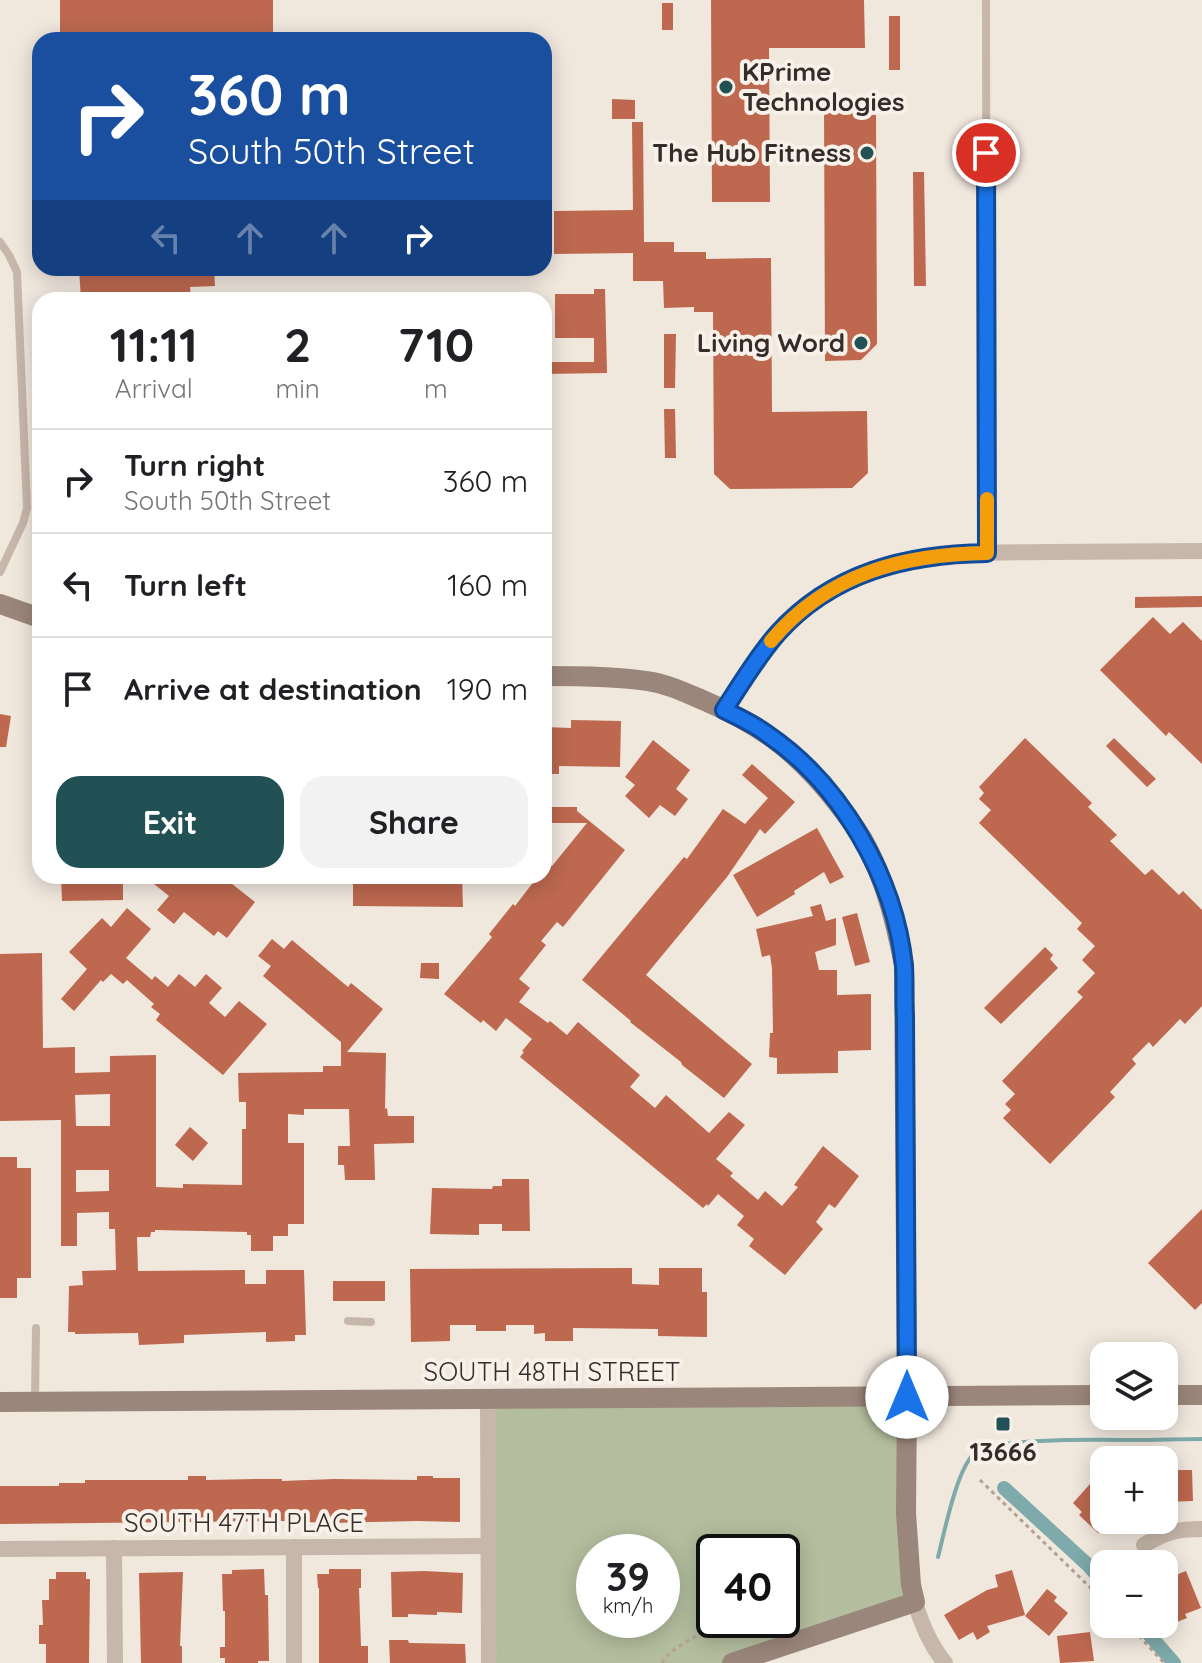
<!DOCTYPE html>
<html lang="en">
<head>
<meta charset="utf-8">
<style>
  body { margin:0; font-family:Quicksand,sans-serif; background:#f2f2f2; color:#202124; height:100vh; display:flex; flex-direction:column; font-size:30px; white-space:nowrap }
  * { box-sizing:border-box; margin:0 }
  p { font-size:26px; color:#757577 }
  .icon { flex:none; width:44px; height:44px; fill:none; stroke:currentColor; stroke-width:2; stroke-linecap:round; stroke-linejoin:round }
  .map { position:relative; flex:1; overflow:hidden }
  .details { position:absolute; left:32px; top:292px; width:520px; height:592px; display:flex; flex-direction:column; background:#fff; border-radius:24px; box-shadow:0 4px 20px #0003 }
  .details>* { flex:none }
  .top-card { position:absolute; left:32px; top:32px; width:520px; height:244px; border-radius:24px; box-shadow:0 4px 20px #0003; background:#1a4fa0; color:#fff; overflow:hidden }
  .tools { position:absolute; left:1090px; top:1342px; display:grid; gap:16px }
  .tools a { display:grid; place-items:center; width:88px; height:88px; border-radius:16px; background:#fff; box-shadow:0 4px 20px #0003; font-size:40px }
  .speed { position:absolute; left:576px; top:1534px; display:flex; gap:16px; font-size:40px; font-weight:700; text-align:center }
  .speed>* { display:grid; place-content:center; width:104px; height:104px; border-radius:50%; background:#fff; box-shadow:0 4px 20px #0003; line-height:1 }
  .speed small { font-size:20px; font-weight:400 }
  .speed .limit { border:4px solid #111; border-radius:12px; background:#fff; color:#111 }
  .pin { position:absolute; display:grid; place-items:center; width:68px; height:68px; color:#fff; margin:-34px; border:4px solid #fff; border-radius:50%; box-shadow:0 2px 8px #0007 }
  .me { position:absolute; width:88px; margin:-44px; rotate:0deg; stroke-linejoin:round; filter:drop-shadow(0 0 6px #0008) }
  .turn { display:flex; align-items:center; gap:28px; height:168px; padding:0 24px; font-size:36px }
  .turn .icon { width:104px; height:104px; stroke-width:2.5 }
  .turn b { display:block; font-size:56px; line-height:68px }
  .lanes { display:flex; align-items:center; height:76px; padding:0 24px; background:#0003; justify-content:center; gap:40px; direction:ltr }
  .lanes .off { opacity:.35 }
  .eta { display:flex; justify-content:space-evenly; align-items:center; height:136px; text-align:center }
  .eta b { font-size:48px; font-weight:700; line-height:56px }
  .action { display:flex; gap:16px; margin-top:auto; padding:16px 24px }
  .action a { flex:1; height:92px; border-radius:24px; background:#215154; color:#fff; font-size:32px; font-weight:700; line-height:92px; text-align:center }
  .action a+a { background:#f2f2f2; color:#202124 }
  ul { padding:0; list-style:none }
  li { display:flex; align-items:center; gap:24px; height:104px; padding:0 24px; border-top:2px solid #e0e0e0 }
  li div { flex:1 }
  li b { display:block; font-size:30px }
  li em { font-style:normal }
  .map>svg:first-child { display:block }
  .green { fill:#b4be9e; fill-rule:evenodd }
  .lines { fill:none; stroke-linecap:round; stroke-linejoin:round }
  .stream { stroke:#7eaaab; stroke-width:4 }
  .canal { stroke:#7eaaab; stroke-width:14 }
  .building { fill:#bd684f; fill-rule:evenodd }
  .path { stroke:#b3a194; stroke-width:3; stroke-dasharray:4 4; stroke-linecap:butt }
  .lane { stroke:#c7b7aa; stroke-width:8 }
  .street { stroke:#c7b7aa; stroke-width:16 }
  .secondary { stroke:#9b867b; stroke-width:20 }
  .route-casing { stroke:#114b97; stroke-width:20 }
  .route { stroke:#1a73e8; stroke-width:14 }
  .slow { stroke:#f59e0b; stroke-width:14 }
  .poi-dot { fill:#215154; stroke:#f8f1e9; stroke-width:3 }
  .labels { text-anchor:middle; stroke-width:8; stroke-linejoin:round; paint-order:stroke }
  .poi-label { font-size:26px; font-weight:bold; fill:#352d29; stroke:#f8f1e9; text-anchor:end }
  .street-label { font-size:26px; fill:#352d29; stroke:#f8f1e9 }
</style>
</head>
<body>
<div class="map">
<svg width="1202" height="1663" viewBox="0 0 1202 1663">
  <rect width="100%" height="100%" fill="#f0e7dd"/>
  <!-- green -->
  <path class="green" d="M907,1397L915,1602L733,1663H489L488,1398ZM594,1552H662V1620H594ZM714,1552H782V1620H714Z"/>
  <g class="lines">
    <!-- stream -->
    <path class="stream" d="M938,1557C944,1534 957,1467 975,1453C995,1437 1105,1440 1134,1440C1157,1440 1179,1439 1202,1439"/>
    <!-- canal -->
    <g class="canal">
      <path d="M1004,1488L1088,1565L1104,1583"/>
      <path d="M1140,1624L1174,1663"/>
    </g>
  </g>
  <!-- building -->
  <g class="building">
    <rect x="60" y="0" width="213" height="40"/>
    <path d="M711,0H864L865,48H769L770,202H712Z"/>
    <rect x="662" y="3" width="11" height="27"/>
    <rect x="889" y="16" width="11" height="54"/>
    <path d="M612,99L635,100V119H612Z"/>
    <path d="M824,99H860L876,114L877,344L861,360L825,361Z"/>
    <path d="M632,122H643L644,242H674V252H706V259L771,258L772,412L867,411L868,473L852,488L730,489L714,474L713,312H694V307L664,308L663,281H633V253L554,254V211L633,210Z"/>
    <path d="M913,172H924L926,286H914Z"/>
    <path d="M79,268H214L215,286L190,287L191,300H81Z"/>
    <path d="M594,289H605L607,373L544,374V362H594V338H555V294H594Z"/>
    <path d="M664,334H676L675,388H664Z"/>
    <path d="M664,409H675L676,458H665Z"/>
    <path d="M1202,596V607L1135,608V597Z"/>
    <path d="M1153,617L1170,634L1183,622L1202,641V764L1169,732L1166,736L1100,670Z"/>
    <path d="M0,714L11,716L6,747H0Z"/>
    <path d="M571,720L621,721L620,767L559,766V774H544V727L571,728Z"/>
    <path d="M1025,738L1092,803L1088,807L1117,835L1110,841L1145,875L1152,869L1179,895L1183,891L1202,910V1006L1185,1024L1180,1019L1153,1047L1149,1042L1132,1059L1136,1064L1110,1092L1115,1097L1050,1164L1003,1118L1011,1110L1005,1104L1015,1094L1002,1081L1083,997L1077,992L1095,973L1082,960L1095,946L1077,929L1082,923L979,823L991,810L979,799L984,793L979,787Z"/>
    <path d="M1114,738L1156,779L1147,787L1106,746Z"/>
    <path d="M653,740L690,770L676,789L688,799L675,816L660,805L649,818L625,796L635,785L625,777Z"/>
    <path d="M752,764L795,802L765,834L760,829L727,877L646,975L752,1064L724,1098L682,1065L681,1062L630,1022L631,1021L582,980L684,857L687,859L723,809L745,824L768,798L742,775Z"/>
    <path d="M544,807H577V811L625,850L563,927L557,922L541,941L546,945L519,979L530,988L519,1002L548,1023L550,1021L567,1035L578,1022L640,1075L630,1087L655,1108L666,1095L709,1133L729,1112L745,1125L716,1159L733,1173L730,1176L758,1200L765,1191L782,1206L798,1187L794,1185L823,1146L859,1176L835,1208L829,1204L816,1222L823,1229L785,1275L749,1246L754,1239L737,1225L744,1216L718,1194L708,1206L707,1204L703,1208L520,1057L524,1052L522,1051L532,1039L506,1018L496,1031L483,1020L481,1023L444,994L492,937L489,934L513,904L515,906L538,876H544V869L548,863L552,866L587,823H544Z"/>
    <path d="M817,828L844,877L830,884L824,872L794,891L795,894L757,917L733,875Z"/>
    <path d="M61,876H123V900L62,901Z"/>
    <path d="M144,876H222L255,902L227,938L218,931L214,936L184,912L174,924L157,910L169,896Z"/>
    <path d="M353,876H462L463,907L353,906Z"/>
    <path d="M821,904L826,921L836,918V945L815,952L819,970H837V995L871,994V1050L838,1051V1073L777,1074V1058L769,1057L770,1033H773L772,968L770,955L762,957L756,929L813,916L810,907Z"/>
    <path d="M127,908L151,929L126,958L152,980L155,976L168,987L179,974L195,987L206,974L222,988L209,1003L225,1017L239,1001L267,1024L223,1075L156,1020L160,1014L151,1007L154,1004L127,980L123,984L111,974L103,982L101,980L74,1011L61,999L87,969L69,952L102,918L111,927Z"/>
    <path d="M857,913L870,962L855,966L842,917Z"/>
    <path d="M272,939L284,949L292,940L348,987L351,983L383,1009L347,1052L386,1053L385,1109L387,1108L388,1116H414V1143L374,1144L375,1180H345L344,1165H338V1146H350L349,1109H304V1115L288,1114V1143H304V1224H288V1236H273V1251H251V1235H247V1232L155,1230V1232H151L150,1237H137L138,1271L245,1270V1284H266V1270H304L306,1335H295V1341L266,1342V1332L184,1335V1343L139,1345L138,1333L75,1334V1332H68L69,1286L83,1285L82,1271L116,1270L115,1229H109V1212L77,1213V1246H61V1120L0,1121V954L42,953L43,1048L75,1047V1073L110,1072V1056L156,1055V1187L183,1188V1184L242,1185V1129H246V1102H239L238,1073L323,1072V1066H341V1042L263,976L271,966L258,956ZM110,1094V1126H76L75,1095ZM76,1170H109V1191L76,1192Z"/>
    <path d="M1045,947L1053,955L1050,959L1058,968L1001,1024L984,1008Z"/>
    <path d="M421,963H439V979L420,978Z"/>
    <path d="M190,1127L208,1143L193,1161L175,1145Z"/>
    <path d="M0,1157H17V1168H31V1278H17V1298H0Z"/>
    <path d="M502,1179H529L530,1231H502V1224H479V1235L430,1234L432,1188L492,1189L493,1186H502Z"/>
    <path d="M1202,1209V1303L1195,1310L1148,1263Z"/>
    <path d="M632,1268V1284L659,1285V1268H702V1292H707V1337L658,1336V1329L573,1328V1341H545V1333L534,1334V1325H506V1331H476V1325H450V1341L411,1342L410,1269Z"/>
    <rect x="333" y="1281" width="52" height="20"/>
    <path d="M1164,1470H1192L1193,1501L1165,1502Z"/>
    <path d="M188,1476H206V1480L258,1479H282V1481L334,1479L417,1480V1476H433V1478H460V1522L417,1521L329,1523L282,1521L0,1524V1486H59V1483H85V1480H188Z"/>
    <path d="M1090,1484L1104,1497V1527L1098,1533L1079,1515L1082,1512L1073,1503Z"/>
    <path d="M264,1569L265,1595H268L269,1661H258V1663H225V1658H220V1647H225V1611H223L222,1574H232V1570Z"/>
    <path d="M329,1569H361V1588H359L361,1646H368V1663H319V1588H318L317,1574H329Z"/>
    <path d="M1012,1570L1025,1615L987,1626L990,1632L977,1640L973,1632L959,1640L944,1615L987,1590L998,1587L995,1575Z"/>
    <path d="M424,1571L463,1573L462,1613L437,1612V1615L408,1614V1617H392L391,1572Z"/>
    <path d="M1186,1571L1201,1608L1185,1614L1187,1618L1172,1624L1164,1605V1600L1174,1596L1168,1578Z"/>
    <path d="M56,1572H86V1579H90L89,1663H46V1644H39V1625H43L42,1600H49V1579H56Z"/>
    <path d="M183,1572L180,1646H182V1663H141L139,1573Z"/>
    <path d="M1047,1589L1057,1597L1054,1601L1068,1613L1049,1636L1025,1616Z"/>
    <path d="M1090,1632L1094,1661L1060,1663L1057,1636Z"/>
    <path d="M389,1640H408L409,1643L465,1644L466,1663H390Z"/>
  </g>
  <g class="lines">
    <!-- path -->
    <g class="path">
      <path d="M980,1480L1104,1601"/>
      <path d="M1128,1624L1164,1663"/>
      <path d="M662,1663C670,1650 682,1644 695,1637C702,1632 708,1623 714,1616"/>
    </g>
    <!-- lane -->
    <g class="lane">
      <path d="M986,0L987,553"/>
      <path d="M0,242L9,255L17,272L27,508L23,523L0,572"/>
      <path d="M348,1321L371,1322"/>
      <path d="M35,1399L36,1328"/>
    </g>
    <!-- street -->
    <g class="street">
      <path d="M724,710C747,676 768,640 799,613C873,549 957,553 1049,552C1100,552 1151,551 1202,551"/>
      <path d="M488,1398L489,1663"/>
      <path d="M1144,1545C1166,1532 1177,1529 1202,1529"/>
      <path d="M294,1547V1663"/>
      <path d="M114,1548L115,1663"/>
      <path d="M0,1549L489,1546"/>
      <path d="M915,1602C921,1623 931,1646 945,1663"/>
    </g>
    <!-- secondary -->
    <g class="secondary">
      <path d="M0,604L40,618"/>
      <path d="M544,676C576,676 616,676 647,681C668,684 686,693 705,701C763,726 799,754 838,804C849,818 860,833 868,849C887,886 896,925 904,965L907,1397L906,1513L911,1585L915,1602L732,1663"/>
      <path d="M1164,1395H1202"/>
      <path d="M0,1402L1104,1395"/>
    </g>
  </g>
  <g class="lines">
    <!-- route casing -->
    <g class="route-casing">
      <path id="route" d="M907,1397L905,1016C904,999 905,982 904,966C895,878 841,784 767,734C754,724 738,717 724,710C741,684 757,657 777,634C832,572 908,554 987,553L986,153"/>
    </g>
    <!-- route -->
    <use href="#route" class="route"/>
    <!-- slow -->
    <path class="slow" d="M771,641C827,574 903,554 987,553V499"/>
  </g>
  <!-- markers -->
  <g class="poi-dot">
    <circle cx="726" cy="87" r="8"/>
    <circle cx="867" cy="153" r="8"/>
    <circle cx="861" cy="343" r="8"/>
    <rect x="995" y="1416" width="16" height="16" rx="4"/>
  </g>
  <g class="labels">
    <!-- poi labels -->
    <g class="poi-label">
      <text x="742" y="81" text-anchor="start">KPrime<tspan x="742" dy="30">Technologies</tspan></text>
      <text x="851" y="162">The Hub Fitness</text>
      <text x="845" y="352">Living Word</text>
      <text x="1003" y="1461" text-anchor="middle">13666</text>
    </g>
    <!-- street labels -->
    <g class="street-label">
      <text x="552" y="1381">SOUTH 48TH STREET</text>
      <text x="244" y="1532">SOUTH 47TH PLACE</text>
    </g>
  </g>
</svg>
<div class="tools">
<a><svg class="icon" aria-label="layers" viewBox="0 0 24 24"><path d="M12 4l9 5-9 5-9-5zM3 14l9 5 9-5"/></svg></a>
<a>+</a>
<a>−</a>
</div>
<div class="speed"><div>39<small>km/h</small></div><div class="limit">40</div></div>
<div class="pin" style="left:986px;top:153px;background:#d93025"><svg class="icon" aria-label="arrive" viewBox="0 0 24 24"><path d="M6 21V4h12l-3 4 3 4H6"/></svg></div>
<svg class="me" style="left:907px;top:1397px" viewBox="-20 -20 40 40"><circle r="19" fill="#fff"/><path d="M0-13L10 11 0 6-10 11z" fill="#1a73e8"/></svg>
<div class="top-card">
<div class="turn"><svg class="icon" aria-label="right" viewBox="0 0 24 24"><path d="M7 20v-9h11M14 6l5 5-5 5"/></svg><div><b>360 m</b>South 50th Street</div></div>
<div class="lanes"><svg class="icon off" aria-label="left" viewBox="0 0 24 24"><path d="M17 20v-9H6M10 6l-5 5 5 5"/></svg><svg class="icon off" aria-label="ahead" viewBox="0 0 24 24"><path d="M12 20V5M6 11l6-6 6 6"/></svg><svg class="icon off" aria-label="ahead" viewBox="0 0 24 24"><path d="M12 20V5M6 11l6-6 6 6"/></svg><svg class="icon" aria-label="right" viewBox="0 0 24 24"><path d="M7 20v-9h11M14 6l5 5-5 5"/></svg></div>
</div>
<section class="details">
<div class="eta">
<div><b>11:11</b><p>Arrival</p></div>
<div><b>2</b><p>min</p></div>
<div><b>710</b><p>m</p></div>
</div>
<ul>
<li><svg class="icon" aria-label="right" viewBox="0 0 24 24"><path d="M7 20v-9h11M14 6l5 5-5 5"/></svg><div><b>Turn right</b><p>South 50th Street</p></div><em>360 m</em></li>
<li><svg class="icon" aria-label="left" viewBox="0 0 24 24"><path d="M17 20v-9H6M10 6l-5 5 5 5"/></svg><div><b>Turn left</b></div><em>160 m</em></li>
<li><svg class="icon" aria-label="arrive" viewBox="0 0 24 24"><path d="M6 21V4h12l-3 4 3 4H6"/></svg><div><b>Arrive at destination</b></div><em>190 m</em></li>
</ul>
<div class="action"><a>Exit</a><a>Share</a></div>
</section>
</div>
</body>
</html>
